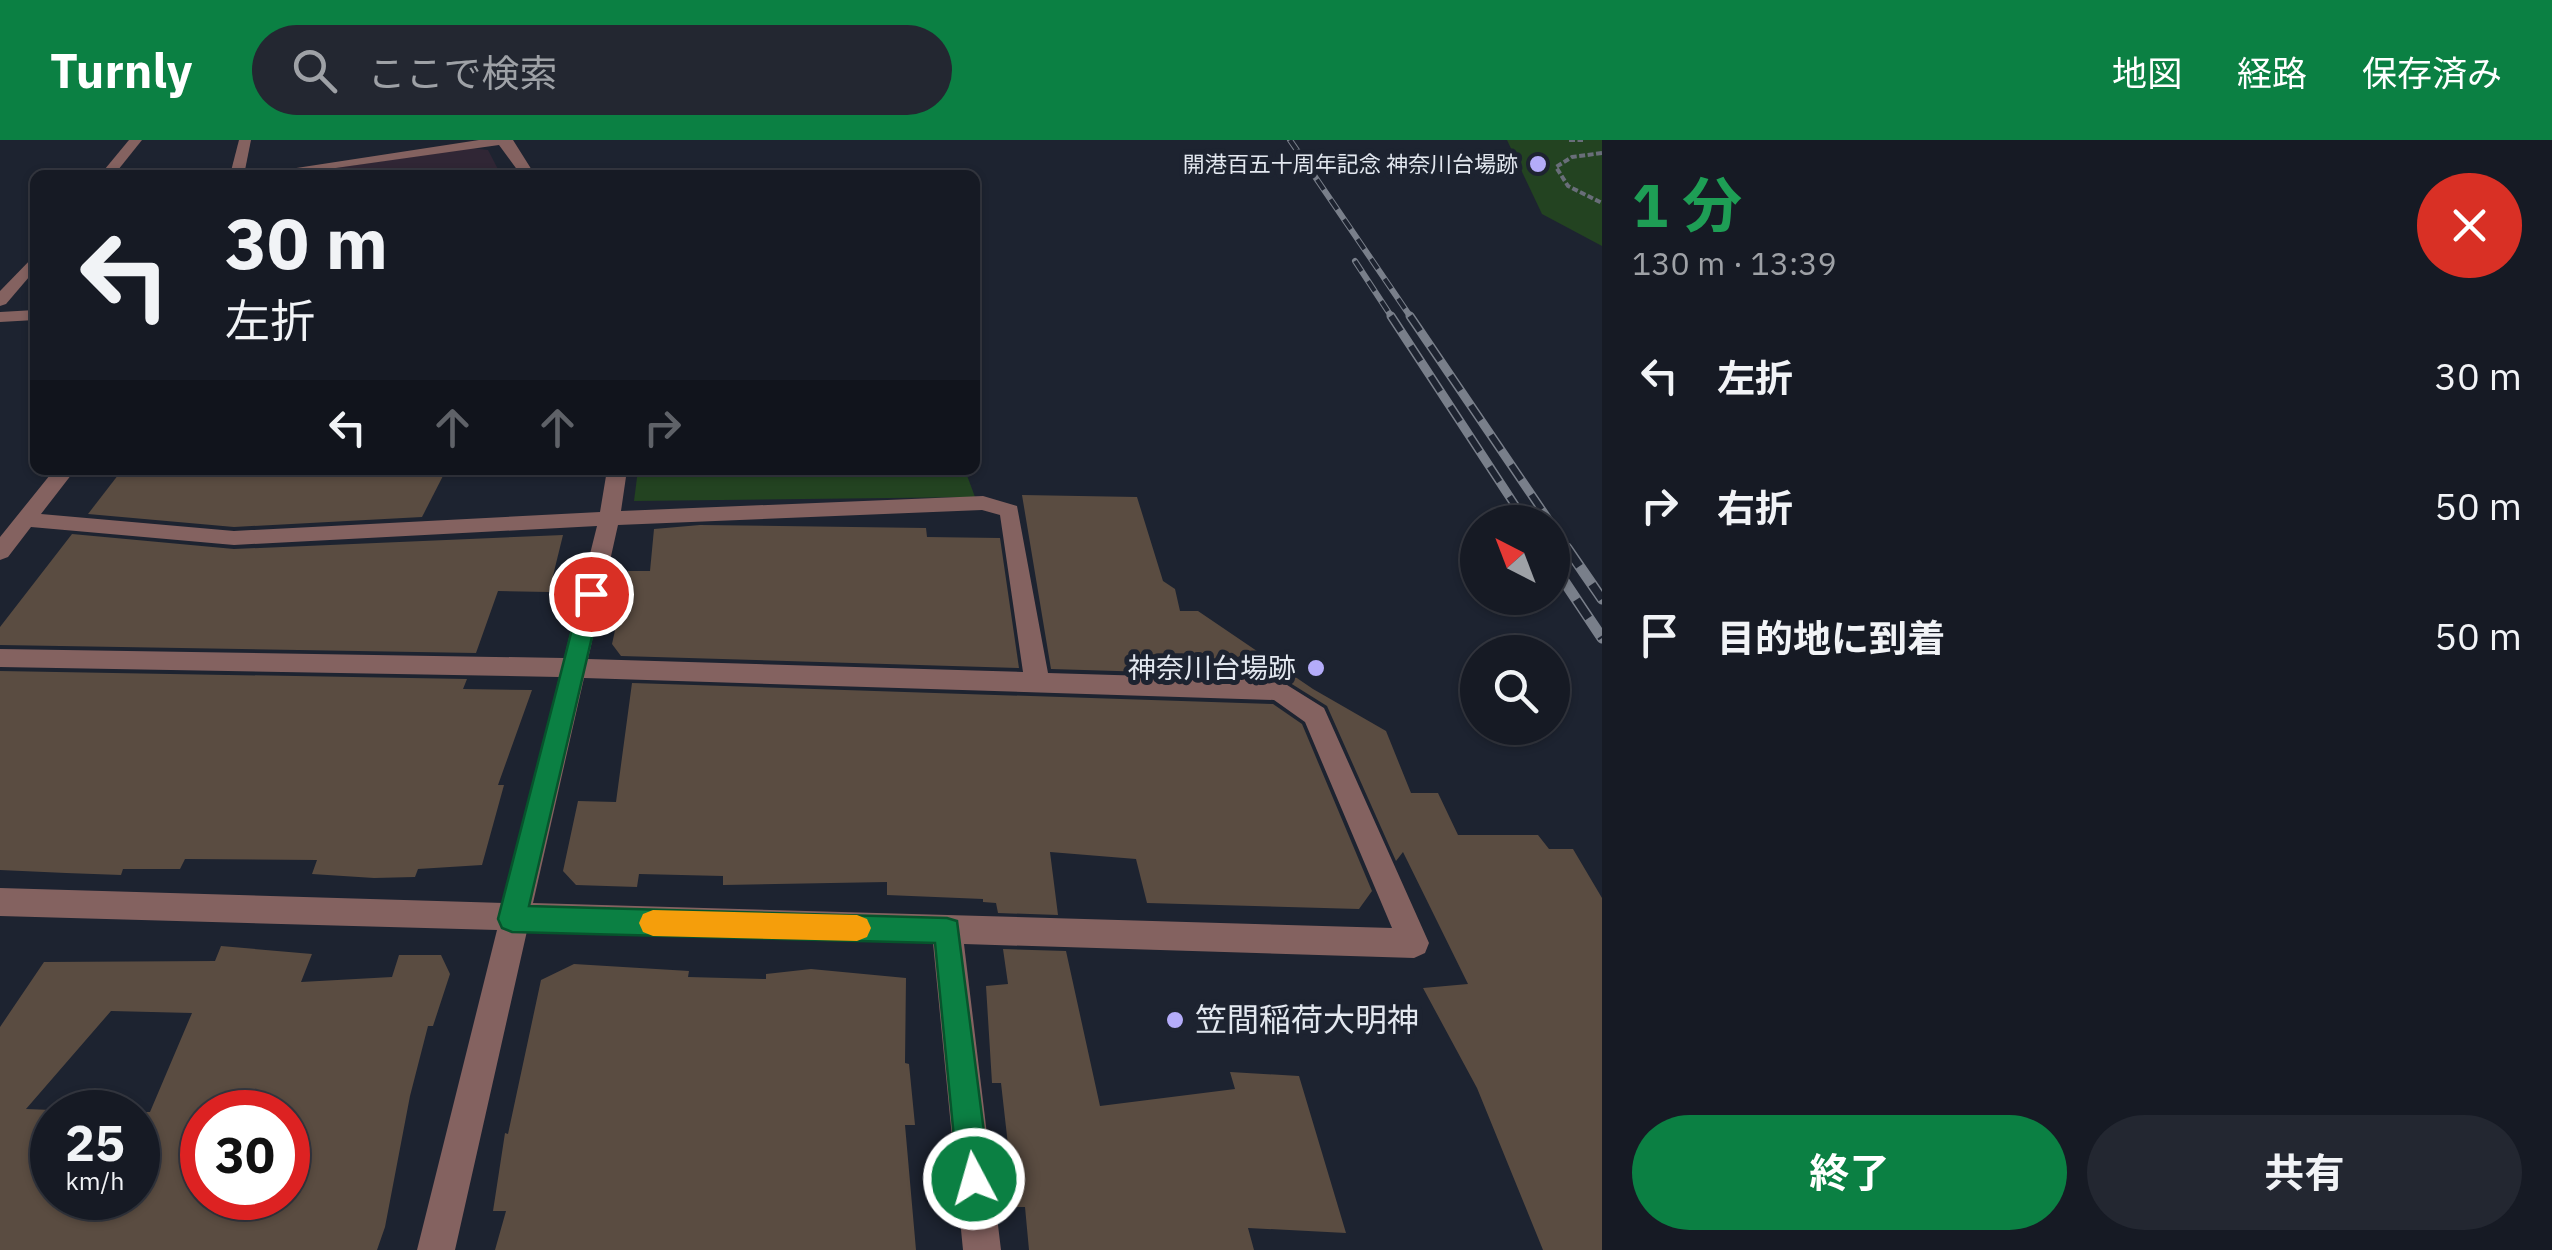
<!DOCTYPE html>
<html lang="ja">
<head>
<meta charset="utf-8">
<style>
  body { margin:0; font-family:"IBM Plex Sans","Noto Sans JP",sans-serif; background:#232731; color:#f1f3f6; height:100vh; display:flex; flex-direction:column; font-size:38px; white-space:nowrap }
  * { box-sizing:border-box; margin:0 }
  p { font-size:32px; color:#9ea1a6 }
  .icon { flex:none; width:55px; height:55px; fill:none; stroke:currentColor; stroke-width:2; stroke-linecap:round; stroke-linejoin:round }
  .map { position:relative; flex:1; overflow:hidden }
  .details { display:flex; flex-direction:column; background:#161a24; width:950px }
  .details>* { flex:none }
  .banner { position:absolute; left:30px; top:30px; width:950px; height:305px; border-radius:15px; box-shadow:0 2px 8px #0004,0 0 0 2px #353841; background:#161a24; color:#f1f3f6; overflow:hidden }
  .needle { width:65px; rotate:318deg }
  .buttons { position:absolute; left:1460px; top:365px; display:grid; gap:20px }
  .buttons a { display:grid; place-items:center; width:110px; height:110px; border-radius:50%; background:#161a24; box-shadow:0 2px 8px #0004,0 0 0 2px #353841; font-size:50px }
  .speed { position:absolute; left:30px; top:950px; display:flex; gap:20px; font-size:50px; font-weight:700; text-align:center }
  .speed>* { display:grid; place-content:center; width:130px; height:130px; border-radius:50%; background:#161a24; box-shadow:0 2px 8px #0004,0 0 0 2px #353841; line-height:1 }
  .speed small { font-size:25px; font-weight:400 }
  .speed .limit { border:15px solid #d22; background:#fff; color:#111 }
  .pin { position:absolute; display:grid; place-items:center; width:85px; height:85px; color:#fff; margin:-42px; border:5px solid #fff; border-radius:50%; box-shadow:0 2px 10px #0007 }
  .me { position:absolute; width:110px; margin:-55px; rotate:354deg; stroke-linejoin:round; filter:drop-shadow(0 0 8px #0008) }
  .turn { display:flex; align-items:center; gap:35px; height:210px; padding:0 30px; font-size:45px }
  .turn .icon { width:130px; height:130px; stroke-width:2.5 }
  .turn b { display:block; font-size:70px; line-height:85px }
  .lanes { display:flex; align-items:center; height:95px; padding:0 30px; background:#0003; justify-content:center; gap:50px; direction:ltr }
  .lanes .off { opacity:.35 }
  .round { display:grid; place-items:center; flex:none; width:105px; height:105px; border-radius:52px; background:#232731 }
  .overview { display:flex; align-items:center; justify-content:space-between; height:170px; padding:0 30px }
  h1 { font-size:60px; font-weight:700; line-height:75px; color:#1e9e55 }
  .action { display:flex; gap:20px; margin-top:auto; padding:20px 30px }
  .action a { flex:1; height:115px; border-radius:60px; background:#0b8043; color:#fff; font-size:40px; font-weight:700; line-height:115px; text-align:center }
  .action a+a { background:#232731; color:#f1f3f6 }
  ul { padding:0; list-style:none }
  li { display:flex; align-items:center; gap:30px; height:130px; padding:0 30px }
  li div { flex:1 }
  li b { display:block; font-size:38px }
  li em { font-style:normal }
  header { display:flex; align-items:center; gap:60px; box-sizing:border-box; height:140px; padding:0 50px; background:#0b8043; color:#fff }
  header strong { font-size:48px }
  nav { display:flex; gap:55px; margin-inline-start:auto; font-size:35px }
  .search { width:700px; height:90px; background:#232731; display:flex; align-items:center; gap:25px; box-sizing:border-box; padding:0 35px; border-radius:55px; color:#9ea1a6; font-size:38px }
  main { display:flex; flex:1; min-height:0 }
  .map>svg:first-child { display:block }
  .commercial { fill:#302635 }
  .green { fill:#234321 }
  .building { fill:#5a4c41; fill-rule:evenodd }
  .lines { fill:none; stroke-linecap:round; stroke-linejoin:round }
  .path { stroke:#696e79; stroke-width:4; stroke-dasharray:6 2.5; stroke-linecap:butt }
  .minor { fill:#846260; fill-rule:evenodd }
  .rail-far2-casing { stroke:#797f8a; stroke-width:6 }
  .rail-far1-casing { stroke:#797f8a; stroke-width:9 }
  .rail-casing { stroke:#797f8a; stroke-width:11 }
  .rail-far2 { stroke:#1d2330; stroke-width:4; stroke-dasharray:12; stroke-linecap:butt }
  .rail-far1 { stroke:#1d2330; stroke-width:6; stroke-dasharray:18; stroke-linecap:butt }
  .rail { stroke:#1d2330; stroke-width:8; stroke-dasharray:22; stroke-linecap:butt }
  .route { fill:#0b8043; stroke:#07532c; stroke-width:2.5 }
  .slow { fill:#f59e0b }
  .poi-dot { fill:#b4acf9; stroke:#1d2330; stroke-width:4 }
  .labels { text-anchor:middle; stroke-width:10; stroke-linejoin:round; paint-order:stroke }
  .far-poi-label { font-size:22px; fill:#e2e7ef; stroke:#1d2330; text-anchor:end }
  .poi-label { font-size:28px; fill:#e2e7ef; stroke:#1d2330; text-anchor:end }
  .near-poi-label { font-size:32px; fill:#e2e7ef; stroke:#1d2330; text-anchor:start }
</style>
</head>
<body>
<header>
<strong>Turnly</strong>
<div class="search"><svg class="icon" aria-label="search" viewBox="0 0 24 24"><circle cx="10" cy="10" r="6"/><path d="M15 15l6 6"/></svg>ここで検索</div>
<nav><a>地図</a><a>経路</a><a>保存済み</a></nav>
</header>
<main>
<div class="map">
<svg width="1602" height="1110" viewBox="0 0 1602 1110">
  <rect width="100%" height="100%" fill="#1d2330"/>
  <!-- commercial -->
  <path class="commercial" d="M472,8L488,10L501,35H287Z"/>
  <!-- green -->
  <g class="green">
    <path d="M1507,0H1602V106L1542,74Z"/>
    <path d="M638,330H965L975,357L634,361Z"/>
  </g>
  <!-- building -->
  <g class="building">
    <path d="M122,330H446L422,377L234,387L88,374Z"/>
    <path d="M1022,355L1137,357L1163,441L1175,449L1180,471H1198L1313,549L1386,591L1411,653H1438L1458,695H1538L1549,709H1573L1602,758V1110H1543L1477,948L1423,848L1468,844L1403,712L1396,721L1327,566L1279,536L1051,529Z"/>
    <path d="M700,385L926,388L927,397L1000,398L1019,528L621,516L612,504L628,431H650L654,389Z"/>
    <path d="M72,394L234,409L563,395L549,452L498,451L476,513L0,505V487Z"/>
    <path d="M0,531L467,539L463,549L532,550L498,645H504L482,725L418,729L415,737L374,738L312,734L317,720L185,719L180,729H123L121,735L66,733L0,730Z"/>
    <path d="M632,543L1273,564L1302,584L1372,751L1359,769L1147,763L1136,719L1050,712L1058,775L998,773L996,763L983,762V759L887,755V742L723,745V736L639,734L637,747L576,745L563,731L578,661L616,662Z"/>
    <path d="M221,806L312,814L301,842L392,837L399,815H441L450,834L433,886H428L410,956L385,1087L377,1110H0V887L44,822L215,821ZM111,871L192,873L150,972H138V1058H52V970L26,969ZM202,972H288V1058H202Z"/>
    <path d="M1003,809L1066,811L1100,966L1235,949L1230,932L1299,936L1346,1093L1248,1088L1254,1110H1029L1025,1067H1015L1001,943H992L986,846L1008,844Z"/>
    <path d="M574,824L689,831L688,837L766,839V834L811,829L906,838L905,923L909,924L915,985H905L916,1110H495L506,1071H493L505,993L508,994L541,840Z"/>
  </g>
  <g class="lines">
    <!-- path -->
    <g class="path">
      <path d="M1569,0H1583"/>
      <path d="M1602,13L1572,17L1556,27L1568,46L1602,63"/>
    </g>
    <!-- minor -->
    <g class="minor">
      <path d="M129,0H142L114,35H100Z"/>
      <path d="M239,0H251L244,35H230Z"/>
      <path d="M479,0H513L535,35H521L499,5L286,35H250Z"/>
      <path d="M35,115V130L6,164L0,166V151Z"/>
      <path d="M35,170V180L0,182V172Z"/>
      <path d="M54,330H75L41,374L234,391L600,372L607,330H627L621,371L983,356L1017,366L1048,533L1279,540L1324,568L1429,803L1425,813L1414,818L964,804L1001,1110H963L933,803L527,791L455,1110H417L497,790L0,776V748L504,763L559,537L0,527V509L564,518L597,386L234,405L31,387L8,417L0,420V397ZM982,370L1000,375L1023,532L588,519L618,385ZM584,538L1274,560L1305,582L1392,788L533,763Z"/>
    </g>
    <!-- rail-far2 casing -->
    <g class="rail-far2-casing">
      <g id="rail-far2">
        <path d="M1290,0L1412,179"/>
        <path d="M1355,121L1393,179"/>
      </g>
    </g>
    <!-- rail-far1 casing -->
    <g class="rail-far1-casing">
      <g id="rail-far1">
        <path d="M1391,176L1526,382"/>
        <path d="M1410,176L1550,382"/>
        <path d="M1552,386L1569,411"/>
      </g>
    </g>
    <!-- rail casing -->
    <g class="rail-casing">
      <g id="rail">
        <path d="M1567,408L1602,459"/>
        <path d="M1552,423L1602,498"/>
      </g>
    </g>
    <!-- rail-far2 -->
    <use href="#rail-far2" class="rail-far2"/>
    <!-- rail-far1 -->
    <use href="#rail-far1" class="rail-far1"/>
    <!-- rail -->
    <use href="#rail" class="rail"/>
  </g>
  <!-- route -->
  <path class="route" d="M591,446L602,454L529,766L947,778L957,781L990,1039L985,1050L974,1055L963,1050L958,1039L935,803L512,792L502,788L498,779L581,454Z"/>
  <!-- slow -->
  <path class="slow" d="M653,770L857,775L867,779L871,788L867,797L857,801L653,796L643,792L639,783L643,774Z"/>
  <!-- markers -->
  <g class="poi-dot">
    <circle cx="1538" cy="24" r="10"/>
    <circle cx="1316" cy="528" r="10"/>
    <circle cx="1175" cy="880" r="10"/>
  </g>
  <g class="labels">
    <!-- far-poi labels -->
    <g class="far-poi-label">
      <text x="1518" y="32">開港百五十周年記念 神奈川台場跡</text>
    </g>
    <!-- poi labels -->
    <g class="poi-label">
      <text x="1296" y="538">神奈川台場跡</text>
    </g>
    <!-- near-poi labels -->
    <g class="near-poi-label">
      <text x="1195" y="891">笠間稲荷大明神</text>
    </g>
  </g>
</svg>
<div class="buttons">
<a><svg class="needle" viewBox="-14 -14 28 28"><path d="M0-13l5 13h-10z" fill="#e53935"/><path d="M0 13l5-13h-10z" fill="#9ea1a6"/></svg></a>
<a><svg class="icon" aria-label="search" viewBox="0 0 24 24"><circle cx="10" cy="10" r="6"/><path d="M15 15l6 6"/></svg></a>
</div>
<div class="speed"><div>25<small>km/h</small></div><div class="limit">30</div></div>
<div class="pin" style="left:591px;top:454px;background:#d93025"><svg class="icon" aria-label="arrive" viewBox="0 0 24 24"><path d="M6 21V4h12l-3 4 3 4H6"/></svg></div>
<svg class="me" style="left:974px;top:1039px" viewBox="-20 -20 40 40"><circle r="17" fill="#0b8043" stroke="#fff" stroke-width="3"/><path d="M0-11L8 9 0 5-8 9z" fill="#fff"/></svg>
<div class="banner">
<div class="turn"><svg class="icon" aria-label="left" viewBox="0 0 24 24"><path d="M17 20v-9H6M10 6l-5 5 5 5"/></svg><div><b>30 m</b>左折</div></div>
<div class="lanes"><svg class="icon" aria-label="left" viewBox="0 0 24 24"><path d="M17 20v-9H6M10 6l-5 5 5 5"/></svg><svg class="icon off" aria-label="ahead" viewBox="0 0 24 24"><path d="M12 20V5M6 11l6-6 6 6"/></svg><svg class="icon off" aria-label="ahead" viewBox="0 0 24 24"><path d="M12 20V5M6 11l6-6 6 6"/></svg><svg class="icon off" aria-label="right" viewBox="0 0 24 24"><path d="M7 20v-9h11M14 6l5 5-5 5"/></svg></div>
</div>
</div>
<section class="details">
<div class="overview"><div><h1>1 分</h1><p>130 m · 13:39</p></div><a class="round" style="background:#d93025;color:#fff"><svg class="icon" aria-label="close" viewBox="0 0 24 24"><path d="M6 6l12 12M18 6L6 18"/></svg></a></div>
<ul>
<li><svg class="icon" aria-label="left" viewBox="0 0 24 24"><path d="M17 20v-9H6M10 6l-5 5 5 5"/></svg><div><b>左折</b></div><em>30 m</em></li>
<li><svg class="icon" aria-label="right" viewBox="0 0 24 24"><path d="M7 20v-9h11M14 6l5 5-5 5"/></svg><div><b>右折</b></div><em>50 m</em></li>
<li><svg class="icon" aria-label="arrive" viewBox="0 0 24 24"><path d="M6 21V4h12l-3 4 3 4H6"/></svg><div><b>目的地に到着</b></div><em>50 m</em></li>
</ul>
<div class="action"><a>終了</a><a>共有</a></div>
</section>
</main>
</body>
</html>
